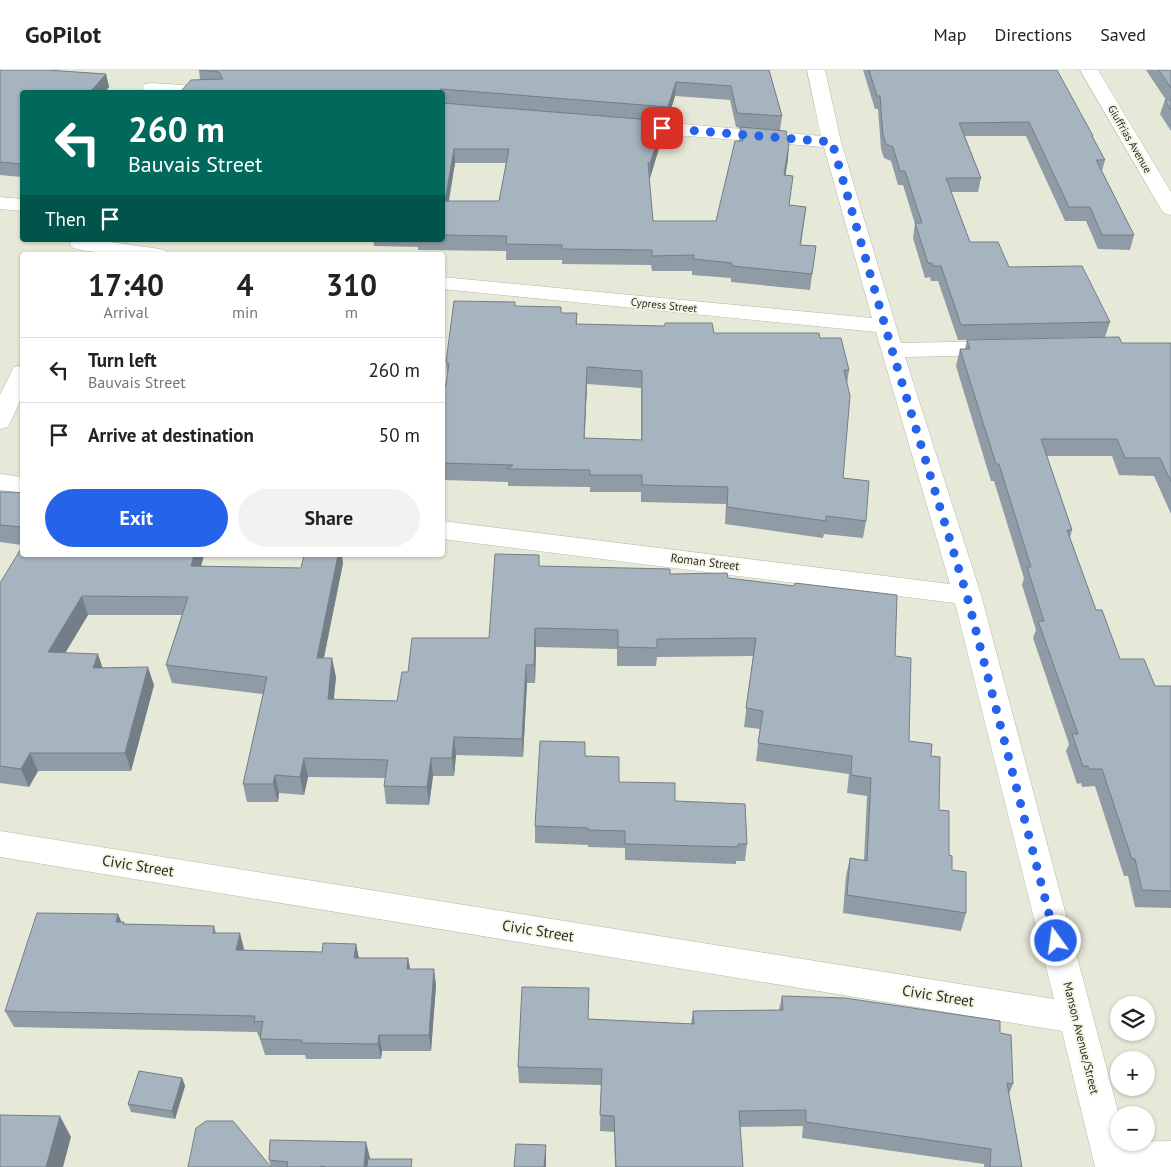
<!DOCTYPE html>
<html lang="en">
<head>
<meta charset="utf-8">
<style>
  body { margin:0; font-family:"PT Sans",sans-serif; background:#f2f2f2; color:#222; height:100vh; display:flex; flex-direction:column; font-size:19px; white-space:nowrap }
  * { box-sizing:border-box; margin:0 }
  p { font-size:16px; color:#767676 }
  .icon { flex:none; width:28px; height:28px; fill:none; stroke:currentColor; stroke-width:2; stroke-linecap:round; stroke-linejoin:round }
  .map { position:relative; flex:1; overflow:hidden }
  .drawer { position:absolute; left:20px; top:182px; width:425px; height:305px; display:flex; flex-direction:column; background:#fff; border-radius:5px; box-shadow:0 1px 4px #0004 }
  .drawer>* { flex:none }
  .top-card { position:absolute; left:20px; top:20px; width:425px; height:152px; border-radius:5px; box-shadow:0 1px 4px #0004; background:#00695c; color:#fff; overflow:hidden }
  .tools { position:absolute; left:1110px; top:926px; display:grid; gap:10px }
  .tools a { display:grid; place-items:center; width:45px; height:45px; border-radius:50%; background:#fff; box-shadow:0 1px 4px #0004; font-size:25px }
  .pin { position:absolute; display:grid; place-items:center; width:42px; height:42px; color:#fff; margin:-21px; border-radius:10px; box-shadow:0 2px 8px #0006 }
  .me { position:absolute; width:55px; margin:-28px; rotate:346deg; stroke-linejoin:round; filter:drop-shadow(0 0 4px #0008) }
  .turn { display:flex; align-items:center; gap:18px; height:105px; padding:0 25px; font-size:22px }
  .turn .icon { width:65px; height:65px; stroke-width:2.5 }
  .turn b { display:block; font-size:35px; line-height:42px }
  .then { display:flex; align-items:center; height:48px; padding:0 25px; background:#0003; gap:10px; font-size:19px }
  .eta { display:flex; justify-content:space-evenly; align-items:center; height:85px; text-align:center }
  .eta b { font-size:30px; font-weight:700; line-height:35px }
  .button { display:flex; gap:10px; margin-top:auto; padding:10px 25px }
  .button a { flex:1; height:58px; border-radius:30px; background:#2563eb; color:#fff; font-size:20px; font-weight:700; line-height:58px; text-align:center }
  .button a+a { background:#f2f2f2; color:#222 }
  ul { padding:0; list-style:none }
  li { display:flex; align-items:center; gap:15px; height:65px; padding:0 25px; border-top:1px solid #e0e0e0 }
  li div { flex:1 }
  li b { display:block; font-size:19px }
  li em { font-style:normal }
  header { display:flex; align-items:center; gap:30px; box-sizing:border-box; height:70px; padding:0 25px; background:#fff; border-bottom:1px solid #e0e0e0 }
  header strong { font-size:24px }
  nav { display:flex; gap:28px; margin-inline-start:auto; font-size:18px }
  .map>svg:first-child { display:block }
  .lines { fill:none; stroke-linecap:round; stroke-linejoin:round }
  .minor-casing { stroke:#b6b8a7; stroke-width:1 }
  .minor { fill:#fff; fill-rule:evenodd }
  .wall { fill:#8f9ba5; fill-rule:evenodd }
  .shaded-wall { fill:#747e86 }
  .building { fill:#a6b4c0; stroke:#747e86; fill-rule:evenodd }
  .route { stroke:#2563eb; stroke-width:9; stroke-dasharray:0 16.2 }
  .labels { text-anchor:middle; stroke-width:4; stroke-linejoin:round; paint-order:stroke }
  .far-street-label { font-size:11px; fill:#2a2b24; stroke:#f4f6e5 }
  .street-label { font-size:12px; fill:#2a2b24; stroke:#f4f6e5 }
  .near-street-label { font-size:15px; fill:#2a2b24; stroke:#f4f6e5 }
</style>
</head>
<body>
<header>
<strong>GoPilot</strong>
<nav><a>Map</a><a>Directions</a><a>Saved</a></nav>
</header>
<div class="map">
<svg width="1171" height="1097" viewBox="0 0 1171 1097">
  <rect width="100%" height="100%" fill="#e7e9d8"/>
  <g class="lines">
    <!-- minor casing -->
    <g class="minor-casing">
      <g id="minor">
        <path d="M807,0H825L841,72L901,273L996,271L1004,273L1007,278L1004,283L996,285L905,287L981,525L1119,1045V1072L1171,1071V1097H1095L1062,961L0,787V761L1054,929L955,533L442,469V451L950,514L876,262L442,219V207L872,248L824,77L626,61L619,59L617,55L619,51L626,49L821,66Z"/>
        <path d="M1080,0H1098L1171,122V145L1164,143L1161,139Z"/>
        <path d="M151,13L215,17L221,18L224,22H145L142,18L145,14Z"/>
        <path d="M0,127L22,129V141L0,139Z"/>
        <path d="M72,170H96L160,179L167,181L170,185C138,185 105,186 73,178L70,174Z"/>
        <path d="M22,295V327L8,357L0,359V325L14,297Z"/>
        <path d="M0,404L22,407V423L0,420Z"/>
      </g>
    </g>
    <!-- minor -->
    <use href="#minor" class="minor"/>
  </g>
  <!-- wall -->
  <g class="wall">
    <path d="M0,0L106,4L109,17L105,22H22V107L0,105Z"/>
    <path d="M199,0H769L782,46L780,60L788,89L785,105L789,135L806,137L801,175L816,176L810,220L731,212V208L692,205V201H652L651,195L562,194V190H506V181L418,180V177L374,176L373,170H442V22H180L200,9ZM675,26L730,30L736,57L740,58L739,71L716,151H653L649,108H650L663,65L664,51L667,52ZM455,93H506L499,131H449Z"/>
    <path d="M863,0H1057L1093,66V68L1105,90L1102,101L1134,165L1130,180L1098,179L1086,151H1065L1026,66H965L981,108L978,122H951L970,172L1009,197L1110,252L1105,267L958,270L938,211H931L930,207L925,208L913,168L915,154L903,115H898L891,91L884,88L881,79L878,39H875Z"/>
    <path d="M1146,0H1171V61L1160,44L1165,30H1166Z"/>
    <path d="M515,236L561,243H577V254L714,263L820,268L849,300L847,314L843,408L866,451L863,468L824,464L823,468L725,454L726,434L641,432V422H590V417L508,416V412L442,410V323L446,314L447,307L446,292ZM587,314L641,318V370L584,368Z"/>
    <path d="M967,270L1122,273H1171V444L1154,406L1119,405L1112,386H1047L1072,460L1070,468L1096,540L1120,589L1155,616H1171V838L1135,837L1128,806H1124L1095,716L1082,717L1081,713L1077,714L1066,681L1069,674L1033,568L1036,560L1022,515L1024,508L994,411H991L956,296L960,279H965Z"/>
    <path d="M0,422L22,423V475L0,472Z"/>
    <path d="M22,485H204L201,496L301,498L343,493L324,588L336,607L333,630L397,631L408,602L489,568L539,485V496L728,508L895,586L909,671L931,686L939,740L952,800L966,843L961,861L843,843L846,806L850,788L864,790L867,726L847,723L849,704L756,691L760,659L744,657L753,586L657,587L656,596H617V579L536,577L535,613H527L523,687L456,685L454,706H433L429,735L386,734L384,716L385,708L308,707L304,725L279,723L278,732H247L243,714L263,624L172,613L166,595L182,545H88L65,583L103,598L154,615L131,701H38L29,717L0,713V513Z"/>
    <path d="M585,686L619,712L675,731L747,774L745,791H736V794L625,790V778L588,777V775L535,773V756Z"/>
    <path d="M121,852L125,854L214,856L216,863L244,879V880L322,882L356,874L359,888H408L410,899L436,915L431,981H382L381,989H306L305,985H265L260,969V967H259L257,962L14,957L5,941Z"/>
    <path d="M782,926L1000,963L1013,1014L1009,1024L1022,1097H984V1094L802,1068L803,1056L740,1057L743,1097H615L614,1062L600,1061L601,1015L519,1013L518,997L588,949L691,954L693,941L779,940Z"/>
    <path d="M182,1008L185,1016L175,1049L131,1042L128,1034Z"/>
    <path d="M370,1089L414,1097H271L269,1090Z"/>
  </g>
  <!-- shaded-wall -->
  <g class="shaded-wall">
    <path d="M106,4L109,17L105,22H90Z"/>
    <path d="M676,12L675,26L667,52L668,37Z"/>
    <path d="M664,51L663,65L650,108V93Z"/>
    <path d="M789,74L788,89L783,120L784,105Z"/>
    <path d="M454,79L455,93L446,146L445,131Z"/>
    <path d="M587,297V314L584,385V368Z"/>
    <path d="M194,485H204L196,515L191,496Z"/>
    <path d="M338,485H342L343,493L320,606L317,588Z"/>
    <path d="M82,526L88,545L55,600L48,582Z"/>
    <path d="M535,558L536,577L535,613L534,595Z"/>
    <path d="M98,584L104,602L93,598Z"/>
    <path d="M332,588L336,607L332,648L328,629Z"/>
    <path d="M526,595L527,613L523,687L522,669Z"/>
    <path d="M148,597L154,615L131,701L125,683Z"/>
    <path d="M454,667L456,685L454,706L452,688Z"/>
    <path d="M30,683L38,701L29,717L21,699Z"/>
    <path d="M304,688L308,707L304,725L300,707Z"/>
    <path d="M431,688L433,706L429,735L427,717Z"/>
    <path d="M275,705L279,723L278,732L273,714Z"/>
    <path d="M118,844L125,860L116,852Z"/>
    <path d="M240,863L244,879L241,896L236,880Z"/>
    <path d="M356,874L359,890L354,888Z"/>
    <path d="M408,888L411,904L407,899Z"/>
    <path d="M434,899L436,915L431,981L429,965Z"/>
    <path d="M379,965L382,981L381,989L378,974Z"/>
    <path d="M182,1008L185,1016L175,1049L172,1041Z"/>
    <path d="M60,1046L71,1067L63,1097H46Z"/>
    <path d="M366,1072L371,1092V1097H364Z"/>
    <path d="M546,1075V1097H544Z"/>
  </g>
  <!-- building -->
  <g class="building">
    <path d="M0,0H47L106,4L90,22H22V94L0,92Z"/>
    <path d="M199,0H769L782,46L737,43L731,16L676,12L668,37L441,19L439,21V22H180L191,10L223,9L219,2Z"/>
    <path d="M869,0H1057L1093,66H1092L1105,90H1096L1134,165H1102L1090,137H1069L1029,52L959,53L981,108H946L970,172H998L1009,197L1082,196L1110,252L961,255L941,196H933L932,193H928L915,153H922L905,101H900L893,77L886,74L883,65L880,26H877Z"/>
    <path d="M1159,0H1171V18Z"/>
    <path d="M1165,30H1171V40Z"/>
    <path d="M442,33L664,51L650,93H648L653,151H716L735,71H743L740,57L786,61L789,74L784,105L793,106L789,135L806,137L800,175L816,176L812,204L732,196V193L693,189L694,185L652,186V180L562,179V175L506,174L507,166L442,165ZM454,79H509L499,131H445Z"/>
    <path d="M454,231L515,232V236L561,237V243H577L576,254L665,256V253H712L714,263H819L820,268H841L849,300H844L850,326L843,408L869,411L866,451L826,446V451L727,437L728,417L642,415V405H590V400L507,399L513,395L442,393V323L446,314L449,294L446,292ZM587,297L642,301V370L584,368Z"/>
    <path d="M1119,267L1122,273H1171V412L1160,388H1125L1117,369H1041L1072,460H1067L1096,540H1102L1120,589H1144L1155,616H1171V821L1142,820L1135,789H1132L1102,699H1089L1088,696H1083L1072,664H1078L1038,551H1044L1027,497H1031L999,394H996L960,279H970L967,270Z"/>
    <path d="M0,422H11L22,423V457L0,455Z"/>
    <path d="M22,477V485H194L191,496L301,498L304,485H338L317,588H332L328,629L397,631L402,602H408L412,568H489L495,484L539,485V496L670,499V504L727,503L728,508L794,516L795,513L897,525L895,586L911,588L909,671L932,674L931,686L940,687L939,740L949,741V785L952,786V800L966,802V843L847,825L850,788L867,791L871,708L851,705L852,686L758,673L763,641L746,638L756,568L657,569V578L618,577V560L535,558L534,595H526L522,669L454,667L452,688H431L427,717L384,716L388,690L304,688L300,707L275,705L273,714H243L267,607L166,595L188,527L82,526L48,582L98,584L93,598L148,597L125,683H30L21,699L0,696V513Z"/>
    <path d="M540,671L585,672V686L619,687V712L675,713V731L745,734L747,774H738V777L625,774V761L588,760V758L535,756Z"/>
    <path d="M37,843L118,844L116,852H124L123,854L214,856L213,863H240L236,880L322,882L323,873L356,874L354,888H408L407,899H434L429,965H379L378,974L302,973V970L260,969L263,951L254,952L255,946L5,941Z"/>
    <path d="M522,917L589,918L588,949L694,954L693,941L783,940L782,926L845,928L1000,951V963L1011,965L1013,1014L1007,1013L1022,1097H990L991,1079L806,1052V1040L739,1041L743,1097H616L614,1046L600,1045L602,999L518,997Z"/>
    <path d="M139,1001L182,1008L172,1041L128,1034Z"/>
    <path d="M0,1045L60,1046L46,1097H0Z"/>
    <path d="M206,1051H233L271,1097H188L196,1058Z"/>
    <path d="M270,1070L366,1072L364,1097H327L320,1096V1097H287L288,1092L269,1090Z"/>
    <path d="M516,1074L546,1075L544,1097H514Z"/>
    <path d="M368,1089H412L411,1097H367Z"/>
  </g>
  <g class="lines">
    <!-- route -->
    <path class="route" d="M662,58L832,72L892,280L967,526L1056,871"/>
  </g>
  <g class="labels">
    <!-- far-street labels -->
    <g class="far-street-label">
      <text transform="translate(1130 69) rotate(60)" y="4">Giuffrias Avenue</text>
      <text transform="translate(664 235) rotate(6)" y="4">Cypress Street</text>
    </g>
    <!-- street labels -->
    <g class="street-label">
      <text transform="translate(705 492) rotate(7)" y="4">Roman Street</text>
      <text transform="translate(1081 968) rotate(76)" y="4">Manson Avenue/Street</text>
    </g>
    <!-- near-street labels -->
    <g class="near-street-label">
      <text transform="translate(138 796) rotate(9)" y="5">Civic Street</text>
      <text transform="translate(538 861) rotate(9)" y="5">Civic Street</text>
      <text transform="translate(938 926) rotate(9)" y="5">Civic Street</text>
    </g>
  </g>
</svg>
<div class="tools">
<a><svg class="icon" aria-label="layers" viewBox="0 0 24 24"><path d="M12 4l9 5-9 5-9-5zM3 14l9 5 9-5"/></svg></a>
<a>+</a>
<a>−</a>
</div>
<div class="pin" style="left:662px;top:58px;background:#d93025"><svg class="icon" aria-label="arrive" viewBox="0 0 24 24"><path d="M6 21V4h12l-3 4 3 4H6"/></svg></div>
<svg class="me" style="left:1056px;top:871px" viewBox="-20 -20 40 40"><circle r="17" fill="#2563eb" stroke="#fff" stroke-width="3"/><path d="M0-11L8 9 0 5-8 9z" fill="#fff"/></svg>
<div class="top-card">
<div class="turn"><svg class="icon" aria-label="left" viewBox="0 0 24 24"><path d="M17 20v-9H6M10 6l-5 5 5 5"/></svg><div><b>260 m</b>Bauvais Street</div></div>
<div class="then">Then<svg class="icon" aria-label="arrive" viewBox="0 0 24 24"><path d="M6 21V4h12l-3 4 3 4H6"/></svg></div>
</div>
<section class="drawer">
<div class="eta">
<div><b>17:40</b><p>Arrival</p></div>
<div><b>4</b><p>min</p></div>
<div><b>310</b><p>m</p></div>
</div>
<ul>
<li><svg class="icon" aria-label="left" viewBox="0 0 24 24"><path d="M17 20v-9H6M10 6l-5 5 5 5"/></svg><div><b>Turn left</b><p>Bauvais Street</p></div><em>260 m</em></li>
<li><svg class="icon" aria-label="arrive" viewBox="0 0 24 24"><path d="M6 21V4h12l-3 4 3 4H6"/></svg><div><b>Arrive at destination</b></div><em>50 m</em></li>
</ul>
<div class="button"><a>Exit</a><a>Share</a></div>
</section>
</div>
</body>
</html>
